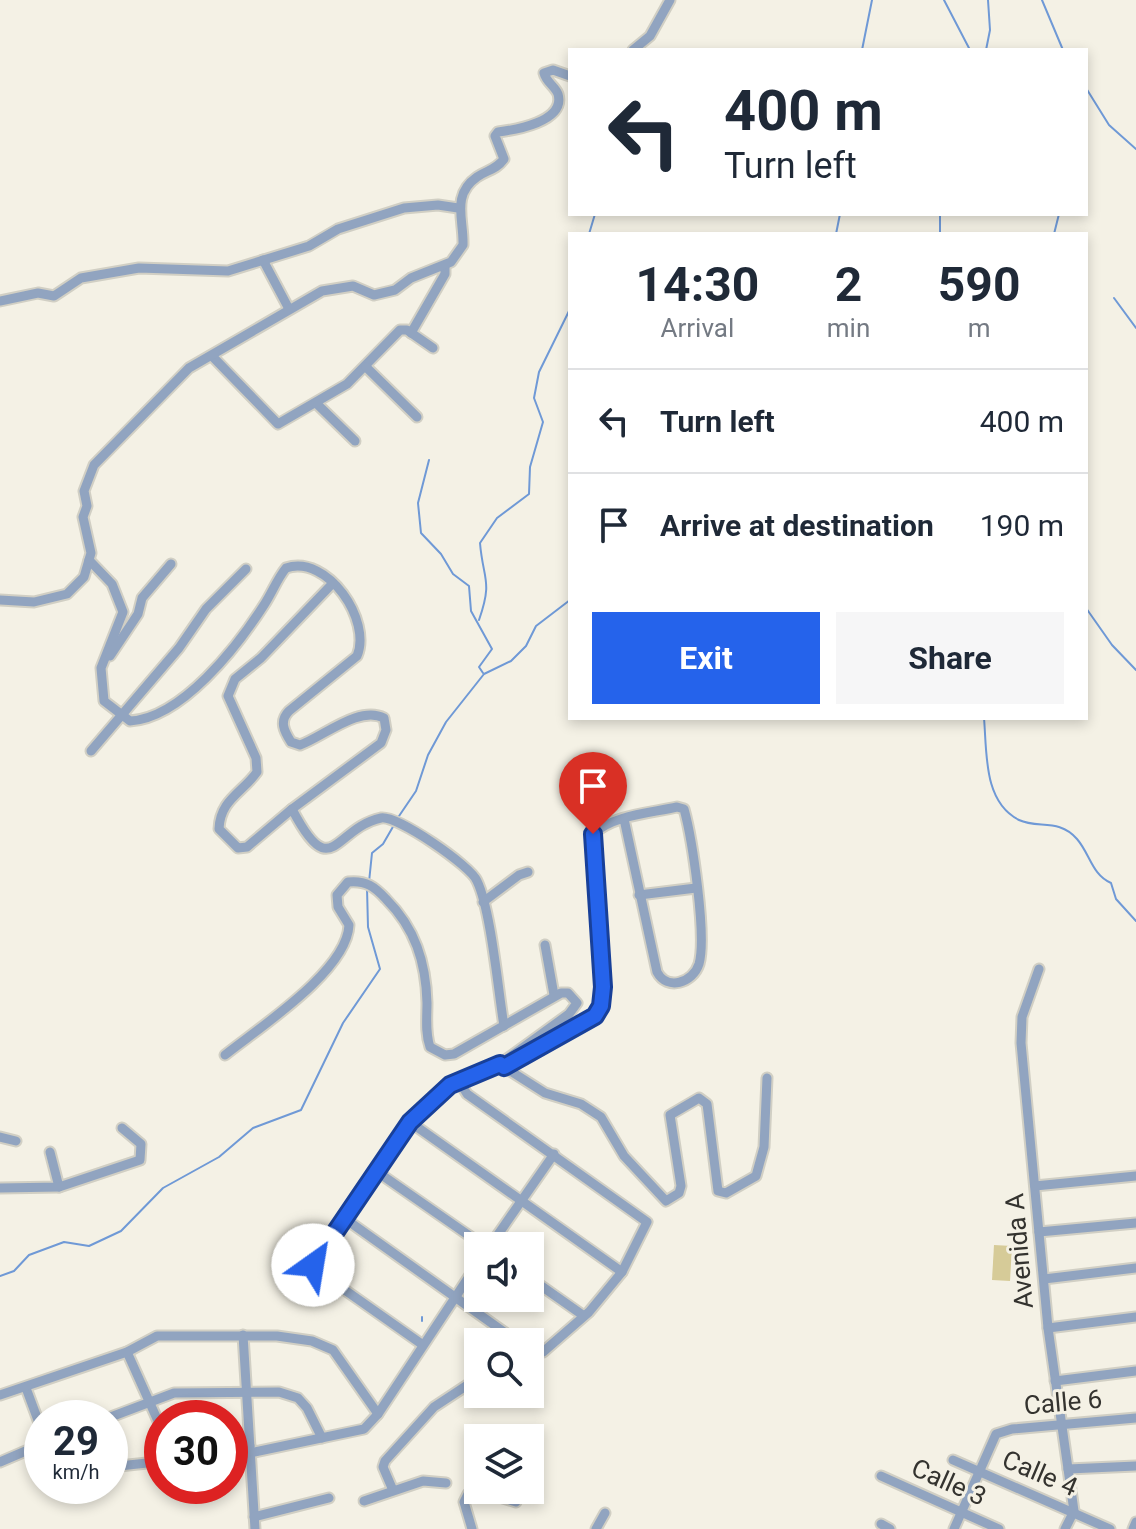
<!DOCTYPE html>
<html lang="en">
<head>
<meta charset="utf-8">
<style>
  body { margin:0; font-family:Roboto,sans-serif; background:#f6f6f7; color:#1f2937; height:100vh; display:flex; flex-direction:column; font-size:30px; white-space:nowrap }
  * { box-sizing:border-box; margin:0 }
  p { font-size:26px; color:#747a83 }
  .icon { flex:none; width:44px; height:44px; fill:none; stroke:currentColor; stroke-width:2; stroke-linecap:round; stroke-linejoin:round }
  .map { position:relative; flex:1; overflow:hidden }
  .panel { position:absolute; left:568px; top:232px; width:520px; height:488px; display:flex; flex-direction:column; background:#fff; border-radius:0px; box-shadow:0 4px 12px #0003 }
  .panel>* { flex:none }
  .guide { position:absolute; left:568px; top:48px; width:520px; height:168px; border-radius:0px; box-shadow:0 4px 12px #0003; background:#fff; color:#1f2937; overflow:hidden }
  .fabs { position:absolute; left:464px; top:1232px; display:grid; gap:16px }
  .fabs a { display:grid; place-items:center; width:80px; height:80px; border-radius:0px; background:#fff; box-shadow:0 4px 12px #0003; font-size:40px }
  .speed { position:absolute; left:24px; top:1400px; display:flex; gap:16px; font-size:40px; font-weight:700; text-align:center }
  .speed>* { display:grid; place-content:center; width:104px; height:104px; border-radius:50%; background:#fff; box-shadow:0 4px 12px #0003; line-height:1 }
  .speed small { font-size:20px; font-weight:400 }
  .speed .limit { border:12px solid #d22; background:#fff; color:#111 }
  .pin { position:absolute; display:grid; place-items:center; width:68px; height:68px; color:#fff; margin:-82px -34px; border-radius:50% 50% 50% 0; rotate:-45deg; box-shadow:0 0 8px #0007 }
  .pin .icon { rotate:45deg }
  .me { position:absolute; width:88px; margin:-44px; rotate:32deg; stroke-linejoin:round; filter:drop-shadow(0 0 6px #0008) }
  .turn { display:flex; align-items:center; gap:28px; height:168px; padding:0 24px; font-size:36px }
  .turn .icon { width:104px; height:104px; stroke-width:2.5 }
  .turn b { display:block; font-size:56px; line-height:68px }
  .eta { display:flex; justify-content:space-evenly; align-items:center; height:136px; text-align:center }
  .eta b { font-size:48px; font-weight:700; line-height:56px }
  .cta { display:flex; gap:16px; margin-top:auto; padding:16px 24px }
  .cta a { flex:1; height:92px; border-radius:0px; background:#2563eb; color:#fff; font-size:32px; font-weight:700; line-height:92px; text-align:center }
  .cta a+a { background:#f6f6f7; color:#1f2937 }
  ul { padding:0; list-style:none }
  li { display:flex; align-items:center; gap:24px; height:104px; padding:0 24px; border-top:2px solid #e0e1e3 }
  li div { flex:1 }
  li b { display:block; font-size:30px }
  li em { font-style:normal }
  .map>svg:first-child { display:block }
  .green { fill:#d6cb98 }
  .lines { fill:none; stroke-linecap:round; stroke-linejoin:round }
  .stream { stroke:#6f99d6; stroke-width:2 }
  .minor-casing { stroke:#d1cfc4; stroke-width:13 }
  .minor { stroke:#91a4c0; stroke-width:9 }
  .route-casing { stroke:#184099; stroke-width:20 }
  .route { stroke:#2563eb; stroke-width:14 }
  .labels { text-anchor:middle; stroke-width:6; stroke-linejoin:round; paint-order:stroke }
  .street-label { font-size:26px; fill:#34332f; stroke:#f4f1e5 }
</style>
</head>
<body>
<div class="map">
<svg width="1136" height="1529" viewBox="0 0 1136 1529">
  <rect width="100%" height="100%" fill="#f4f1e5"/>
  <!-- green -->
  <path class="green" d="M994,1245L1012,1246L1010,1281L992,1280Z"/>
  <g class="lines">
    <!-- stream -->
    <g class="stream">
      <path d="M944,0L970,50"/>
      <path d="M1042,0L1063,50"/>
      <path d="M862,50L872,0"/>
      <path d="M986,50L990,30L988,0"/>
      <path d="M1086,88L1109,125L1136,149"/>
      <path d="M589,234L595,214"/>
      <path d="M836,234L840,214"/>
      <path d="M940,234V214"/>
      <path d="M1054,234L1059,214"/>
      <path d="M1114,298L1136,328"/>
      <path d="M429,460L418,503L421,533L441,554L453,574L469,586L471,611L492,649L479,667L483,673"/>
      <path d="M1086,608L1112,645L1136,670"/>
      <path d="M479,620C493,580 483,580 480,543L497,518L529,494L530,467L543,422L534,398L539,372L570,309"/>
      <path d="M984,718C987,752 983,802 1019,820C1038,829 1059,818 1077,839C1090,854 1092,875 1111,883L1116,899L1136,921"/>
      <path d="M397,819L416,791L428,755L446,722L484,674L511,661L526,646L536,626L570,600"/>
      <path d="M369,882L372,853L383,844L394,825"/>
      <path d="M0,1276L14,1271L29,1255L64,1242L89,1246L121,1231L163,1188L219,1157L253,1128L301,1110L343,1023L380,969L368,927L367,888"/>
      <path d="M422,1321V1317"/>
    </g>
    <!-- minor casing -->
    <g class="minor-casing">
      <g id="minor">
        <path d="M633,50L650,36L670,0"/>
        <path d="M263,260L289,309"/>
        <path d="M0,301L38,293L54,296L81,278L139,268L228,271L309,246L338,229L404,208L438,205L458,208"/>
        <path d="M411,333L445,274V266"/>
        <path d="M212,356L278,424L347,384L400,330H407L433,348"/>
        <path d="M366,367L417,417"/>
        <path d="M316,403L355,441"/>
        <path d="M89,560L112,584L123,612L101,668L104,701L130,721C182,718 237,647 264,605C272,593 277,579 286,568C328,554 372,621 357,656L289,711C279,721 284,731 291,742L300,745C323,737 359,705 384,718L386,730L381,743L292,809C332,886 334,828 381,818C397,815 471,866 477,881C491,910 498,990 504,1026"/>
        <path d="M0,600L34,602L67,594L84,577L91,553L83,517L87,506L84,491L94,465L189,368L322,291L353,286L374,295L395,290L411,278L451,262L463,245C464,220 451,195 477,177C487,170 496,170 504,159L495,136L498,132C514,130 566,122 558,94C555,86 546,82 544,73L553,70L570,76"/>
        <path d="M110,656L138,614L142,598L171,564"/>
        <path d="M91,751L179,648L206,609L246,569"/>
        <path d="M292,809L247,847L238,848L219,829C220,800 242,793 257,772L256,758L228,696L235,679L261,658L333,583"/>
        <path d="M639,895L696,888"/>
        <path d="M483,902L519,875L528,872"/>
        <path d="M545,945L554,995"/>
        <path d="M1039,969L1022,1017L1021,1043L1048,1328L1074,1511L1065,1529"/>
        <path d="M225,1055C260,1027 347,971 349,925L338,907L337,895L348,882C366,880 375,887 386,899C415,928 426,962 427,1003C427,1017 425,1033 430,1047L445,1055L454,1054L561,993H568L577,1003L569,1014L500,1064L459,1081"/>
        <path d="M500,1064L504,1067L584,1024L601,1006L593,834C613,815 651,813 677,807L684,809C692,838 707,936 699,964C693,983 667,991 657,972L624,819"/>
        <path d="M504,1067L545,1093L581,1104L601,1117L624,1156L666,1201L679,1193L681,1186L670,1115L699,1098L707,1104L718,1191L726,1193L756,1176L764,1147L767,1078"/>
        <path d="M410,1122L622,1272L647,1222L467,1094L459,1081C412,1099 345,1216 313,1260L315,1269L423,1345"/>
        <path d="M0,1137L16,1141"/>
        <path d="M50,1152L59,1187"/>
        <path d="M376,1171L484,1246"/>
        <path d="M1035,1186L1136,1176"/>
        <path d="M0,1188L59,1187L140,1160L141,1144L122,1128"/>
        <path d="M344,1218L518,1342"/>
        <path d="M1039,1232L1136,1223"/>
        <path d="M490,1246L554,1154"/>
        <path d="M530,1278L584,1316"/>
        <path d="M1044,1279L1136,1268"/>
        <path d="M1048,1328L1136,1317"/>
        <path d="M243,1335L255,1529"/>
        <path d="M530,1349L543,1352L589,1312L622,1272"/>
        <path d="M127,1352L162,1430"/>
        <path d="M1055,1381L1136,1371"/>
        <path d="M26,1388L42,1431"/>
        <path d="M0,1395L127,1352L157,1336H277L312,1341L333,1350L378,1414"/>
        <path d="M108,1418L174,1393L279,1392L298,1398L307,1408L322,1438"/>
        <path d="M230,1446H250"/>
        <path d="M250,1453L364,1429L378,1414L478,1263"/>
        <path d="M953,1460L1110,1529"/>
        <path d="M0,1462L42,1444"/>
        <path d="M110,1467L147,1463L162,1457"/>
        <path d="M1068,1469L1136,1466"/>
        <path d="M881,1476L999,1529"/>
        <path d="M392,1488L383,1467L385,1461L434,1407L478,1378"/>
        <path d="M364,1501L423,1481L446,1483"/>
        <path d="M254,1517L329,1498"/>
        <path d="M881,1524L890,1529"/>
        <path d="M472,1529L464,1502L468,1494H490L516,1502"/>
        <path d="M596,1529L605,1513"/>
        <path d="M954,1529L996,1434L1012,1429L1136,1418"/>
        <path d="M1133,1529L1136,1522"/>
      </g>
    </g>
    <!-- minor -->
    <use href="#minor" class="minor"/>
  </g>
  <g class="lines">
    <!-- route casing -->
    <g class="route-casing">
      <path id="route" d="M313,1265L410,1122L450,1085L500,1064L504,1067L595,1016L601,1006L603,987L593,834"/>
    </g>
    <!-- route -->
    <use href="#route" class="route"/>
  </g>
  <g class="labels">
    <!-- street labels -->
    <g class="street-label">
      <text transform="translate(1019 1251) rotate(-95)" y="9">Avenida A</text>
      <text transform="translate(1063 1402) rotate(-5)" y="9">Calle 6</text>
      <text transform="translate(1040 1473) rotate(23)" y="9">Calle 4</text>
      <text transform="translate(949 1482) rotate(24)" y="9">Calle 3</text>
    </g>
  </g>
</svg>
<div class="fabs">
<a><svg class="icon" aria-label="sound" viewBox="0 0 24 24"><path d="M4 9h4l5-4v14l-5-4H4zM17 9q2 3 0 6"/></svg></a>
<a><svg class="icon" aria-label="search" viewBox="0 0 24 24"><circle cx="10" cy="10" r="6"/><path d="M15 15l6 6"/></svg></a>
<a><svg class="icon" aria-label="layers" viewBox="0 0 24 24"><path d="M12 4l9 5-9 5-9-5zM3 14l9 5 9-5"/></svg></a>
</div>
<div class="speed"><div>29<small>km/h</small></div><div class="limit">30</div></div>
<div class="pin" style="left:593px;top:834px;background:#d93025"><svg class="icon" aria-label="arrive" viewBox="0 0 24 24"><path d="M6 21V4h12l-3 4 3 4H6"/></svg></div>
<svg class="me" style="left:313px;top:1265px" viewBox="-20 -20 40 40"><circle r="19" fill="#fff"/><path d="M0-13L10 11 0 6-10 11z" fill="#2563eb"/></svg>
<div class="guide">
<div class="turn"><svg class="icon" aria-label="left" viewBox="0 0 24 24"><path d="M17 20v-9H6M10 6l-5 5 5 5"/></svg><div><b>400 m</b>Turn left</div></div>
</div>
<section class="panel">
<div class="eta">
<div><b>14:30</b><p>Arrival</p></div>
<div><b>2</b><p>min</p></div>
<div><b>590</b><p>m</p></div>
</div>
<ul>
<li><svg class="icon" aria-label="left" viewBox="0 0 24 24"><path d="M17 20v-9H6M10 6l-5 5 5 5"/></svg><div><b>Turn left</b></div><em>400 m</em></li>
<li><svg class="icon" aria-label="arrive" viewBox="0 0 24 24"><path d="M6 21V4h12l-3 4 3 4H6"/></svg><div><b>Arrive at destination</b></div><em>190 m</em></li>
</ul>
<div class="cta"><a>Exit</a><a>Share</a></div>
</section>
</div>
</body>
</html>
